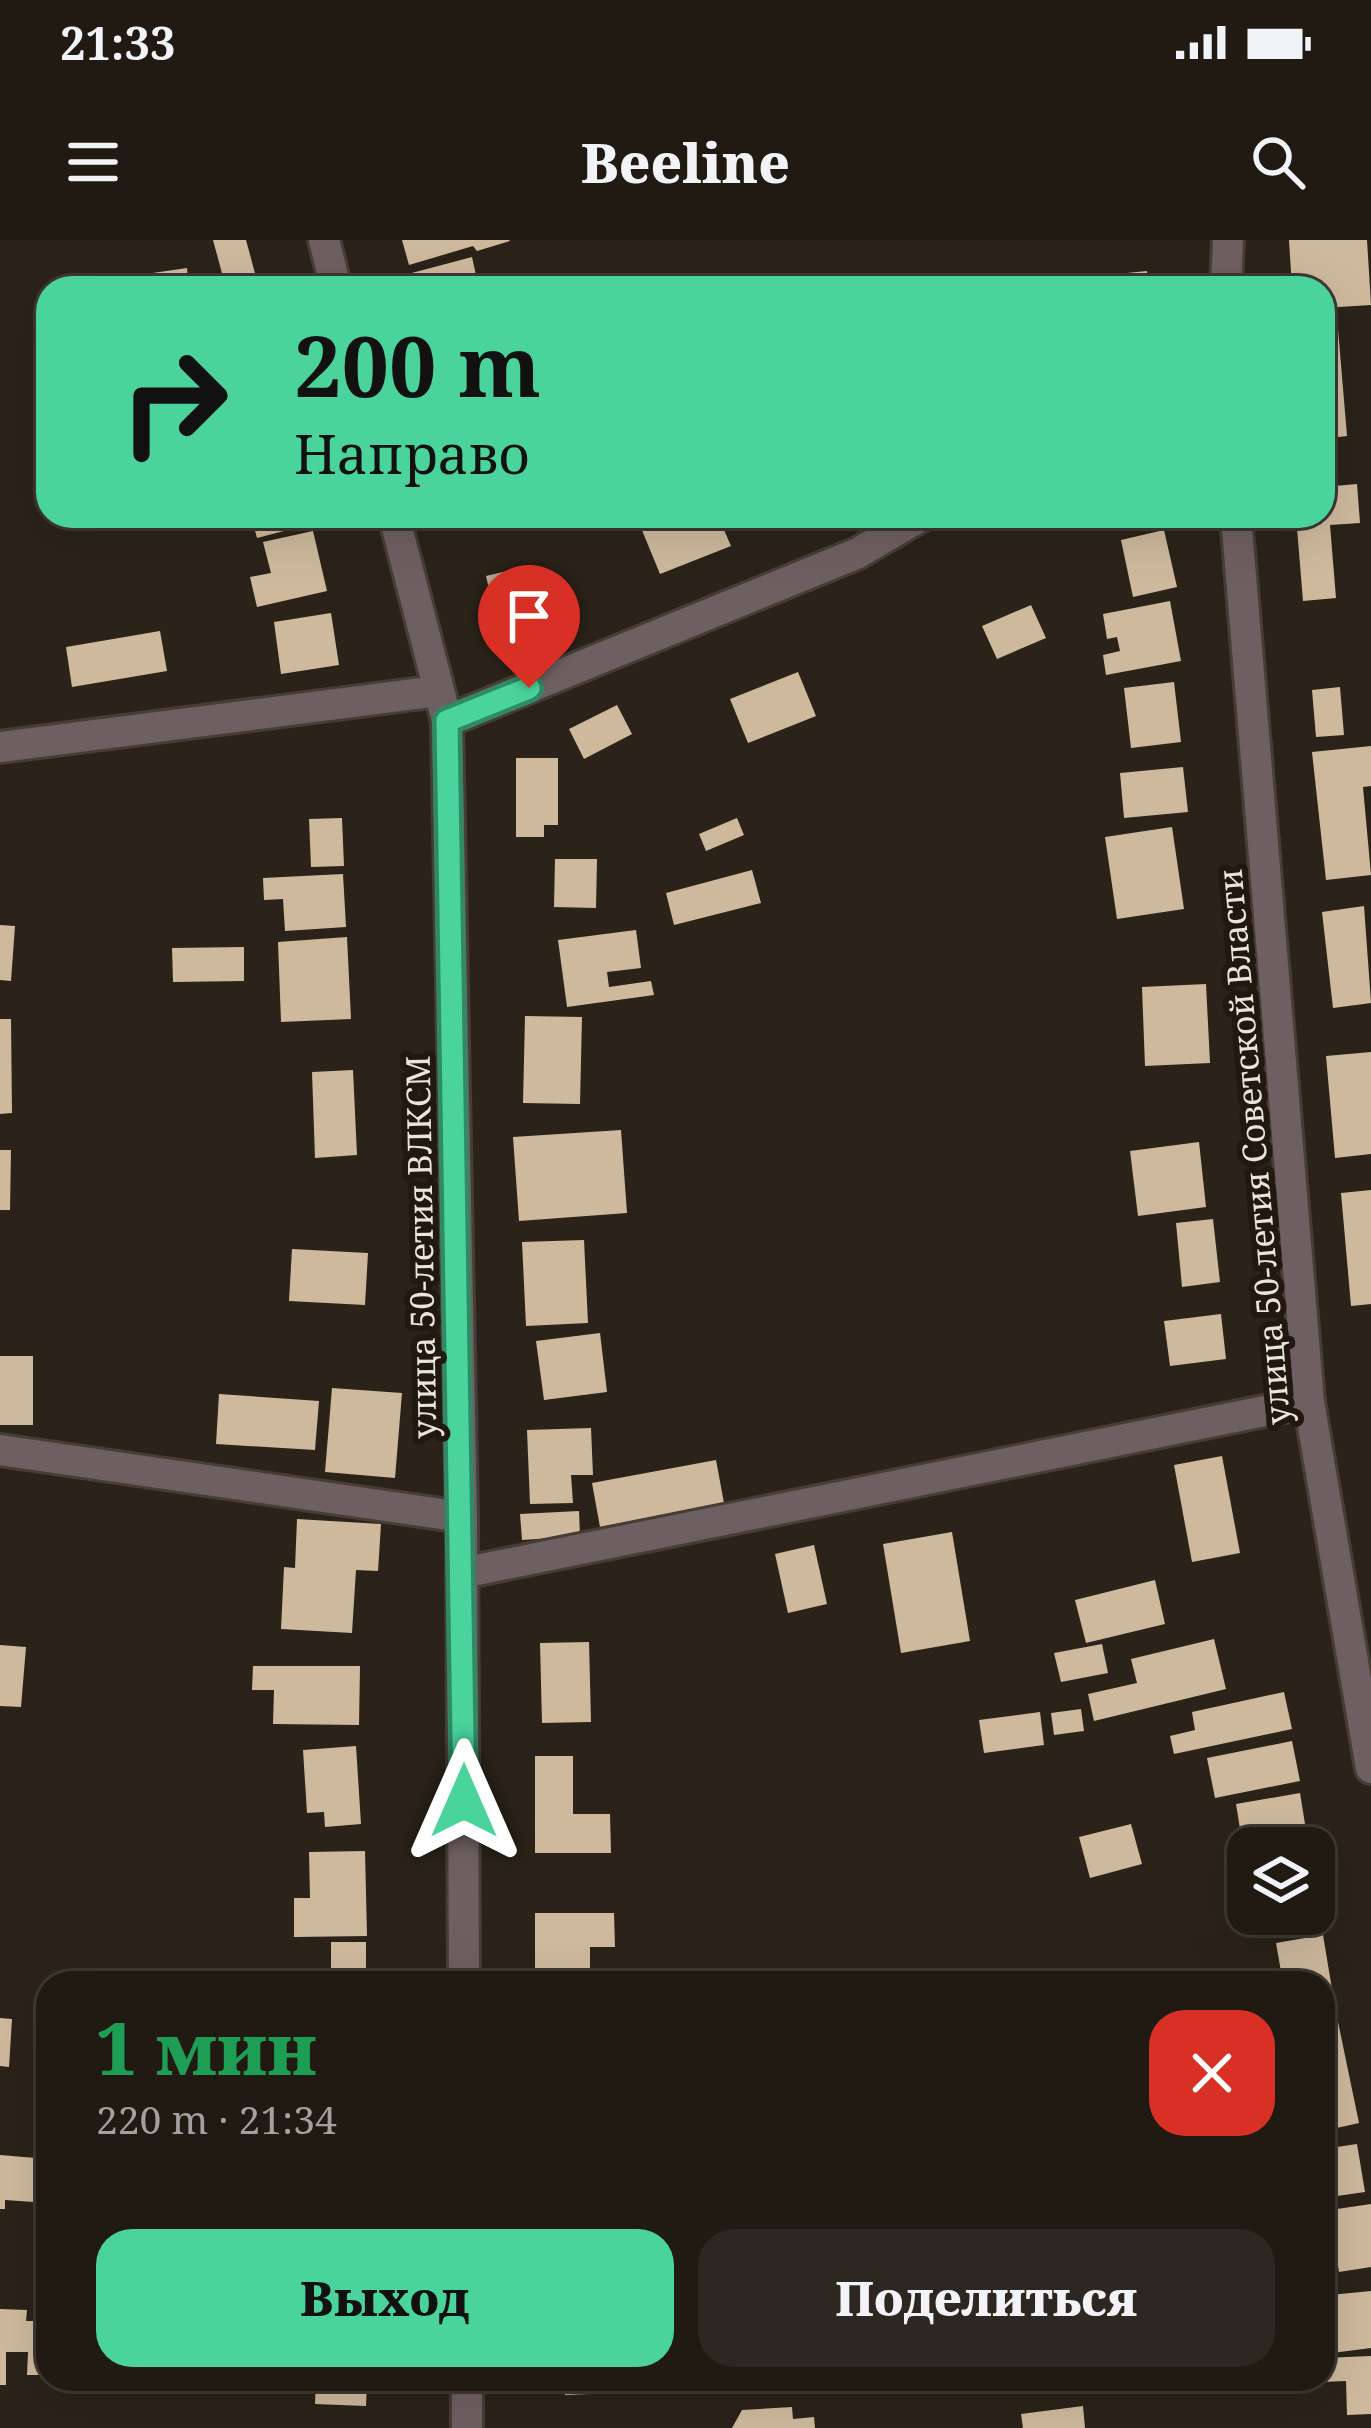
<!DOCTYPE html>
<html lang="ru">
<head>
<meta charset="utf-8">
<style>
  body { margin:0; font-family:"Noto Serif",serif; background:#2d2721; color:#f1f3f6; height:100vh; display:flex; flex-direction:column; font-size:45px; white-space:nowrap }
  * { box-sizing:border-box; margin:0 }
  p { font-size:39px; color:#a2a1a0 }
  .icon { flex:none; width:66px; height:66px; fill:none; stroke:currentColor; stroke-width:2; stroke-linecap:round; stroke-linejoin:round }
  .map { position:relative; flex:1; overflow:hidden }
  .panel { position:absolute; left:36px; top:1731px; width:1299px; height:420px; display:flex; flex-direction:column; background:#201a13; border-radius:36px; box-shadow:0 12px 48px #0002,0 0 0 3px #3d3833 }
  .panel>* { flex:none }
  .banner { position:absolute; left:36px; top:36px; width:1299px; height:252px; border-radius:36px; box-shadow:0 12px 48px #0002,0 0 0 3px #3d3833; background:#4ad49c; color:#111; overflow:hidden }
  .controls { position:absolute; left:1227px; top:1587px; display:grid; gap:24px }
  .controls a { display:grid; place-items:center; width:108px; height:108px; border-radius:24px; background:#201a13; box-shadow:0 12px 48px #0002,0 0 0 3px #3d3833; font-size:60px }
  .pin { position:absolute; display:grid; place-items:center; width:102px; height:102px; color:#fff; margin:-123px -51px; border-radius:50% 50% 50% 0; rotate:-45deg; box-shadow:0 0 12px #0007 }
  .pin .icon { rotate:45deg }
  .me { position:absolute; width:132px; margin:-66px; rotate:0deg; stroke-linejoin:round; filter:drop-shadow(0 0 9px #0008) }
  .turn { display:flex; align-items:center; gap:42px; height:252px; padding:0 60px; font-size:54px }
  .turn .icon { width:156px; height:156px; stroke-width:2.5 }
  .turn b { display:block; font-size:84px; line-height:102px }
  .round { display:grid; place-items:center; flex:none; width:126px; height:126px; border-radius:36px; background:#2d2721 }
  .head { display:flex; align-items:center; justify-content:space-between; height:204px; padding:0 60px }
  h1 { font-size:72px; font-weight:800; line-height:90px; color:#1e9e55 }
  .action { display:flex; gap:24px; margin-top:auto; padding:24px 60px }
  .action a { flex:1; height:138px; border-radius:36px; background:#4ad49c; color:#111; font-size:48px; font-weight:800; line-height:138px; text-align:center }
  .action a+a { background:#2d2721; color:#f1f3f6 }
  .status { display:flex; justify-content:space-between; align-items:center; height:84px; padding:0 60px; background:#201a13; direction:ltr }
  .status svg { height:33px; fill:currentColor }
  header { display:flex; justify-content:space-between; align-items:center; height:156px; padding:0 60px; background:#201a13; font-size:54px; font-weight:800 }
  .map>svg:first-child { display:block }
  .building { fill:#ceb99d }
  .lines { fill:none; stroke-linecap:round; stroke-linejoin:round }
  .minor-casing { stroke:#463e35; stroke-width:36 }
  .minor { stroke:#6e5f62; stroke-width:30 }
  .route-casing { stroke:#308a65; stroke-width:30 }
  .route { stroke:#4ad49c; stroke-width:21 }
  .labels { text-anchor:middle; stroke-width:12; stroke-linejoin:round; paint-order:stroke }
  .street-label { font-size:33px; fill:#eae4de; stroke:#211910 }
</style>
</head>
<body>
<div class="status"><b>21:33</b><svg viewBox="0 0 49 12"><path d="M0 12V9h3v3zM5 12V6h3v6zM10 12V3h3v9zM15 12V0h3v12zM26 1h20v11H26zM47 4h2v5h-2z"/></svg></div>
<header><svg class="icon" aria-label="menu" viewBox="0 0 24 24"><path d="M4 6h16M4 12h16M4 18h16"/></svg>Beeline<svg class="icon" aria-label="search" viewBox="0 0 24 24"><circle cx="10" cy="10" r="6"/><path d="M15 15l6 6"/></svg></header>
<div class="map">
<svg width="1371" height="2188" viewBox="0 0 1371 2188">
  <rect width="100%" height="100%" fill="#2b2319"/>
  <!-- building -->
  <g class="building">
    <path d="M213,0H246L259,48H226Z"/>
    <path d="M402,0H509L510,1L477,11L473,6L409,25Z"/>
    <path d="M1289,0H1367L1371,65L1323,68V48H1292Z"/>
    <path d="M472,17L476,35L487,33L490,48H411L408,34Z"/>
    <path d="M187,28L189,48H127L125,37Z"/>
    <path d="M1147,31L1149,48H1097L1096,36Z"/>
    <path d="M1338,89L1347,196L1323,199V90Z"/>
    <path d="M1357,244L1360,283L1330,285L1336,358L1303,361L1296,276H1323V247Z"/>
    <path d="M251,276H309L311,284L257,298Z"/>
    <path d="M657,276H718L731,306L660,334L639,283Z"/>
    <path d="M1164,290L1177,347L1133,357L1121,300Z"/>
    <path d="M313,291L327,351L257,367L250,337L271,333L263,302Z"/>
    <path d="M532,325L548,393L502,404L486,336Z"/>
    <path d="M1170,361L1181,421L1106,435L1103,415L1120,411L1117,397L1107,399L1103,374Z"/>
    <path d="M1031,365L1046,398L997,419L982,386Z"/>
    <path d="M331,373L339,425L281,434L274,382Z"/>
    <path d="M160,391L167,431L72,447L66,407Z"/>
    <path d="M798,432L816,476L748,503L730,459Z"/>
    <path d="M1174,442L1181,502L1131,508L1124,448Z"/>
    <path d="M1340,447L1344,495L1316,497L1312,450Z"/>
    <path d="M617,465L632,494L584,519L569,489Z"/>
    <path d="M1371,506V546L1363,547L1371,635L1326,640L1312,512Z"/>
    <path d="M516,518H558V585H544V597H516Z"/>
    <path d="M1183,527L1188,572L1124,578L1120,533Z"/>
    <path d="M342,578L344,626L311,627L309,579Z"/>
    <path d="M737,578L744,595L706,611L699,594Z"/>
    <path d="M1172,587L1184,669L1117,679L1105,597Z"/>
    <path d="M555,619H597L596,668L554,667Z"/>
    <path d="M752,630L761,663L674,685L666,653Z"/>
    <path d="M343,634L346,687L285,691L283,659L264,660L263,638Z"/>
    <path d="M1364,666L1371,763L1333,768L1322,672Z"/>
    <path d="M0,685L15,686L11,741L0,740Z"/>
    <path d="M636,690L641,728L607,732L609,747L651,741L654,755L567,767L558,700Z"/>
    <path d="M347,697L351,779L281,782L278,702Z"/>
    <path d="M244,707V741L173,742L172,708Z"/>
    <path d="M1206,744L1210,823L1145,826L1142,747Z"/>
    <path d="M525,776L582,777L580,864L523,863Z"/>
    <path d="M0,779H11L12,873L0,874Z"/>
    <path d="M1371,812V914L1335,918L1326,816Z"/>
    <path d="M353,830L357,915L315,918L312,832Z"/>
    <path d="M621,890L627,973L519,981L513,897Z"/>
    <path d="M1199,902L1206,967L1138,976L1130,911Z"/>
    <path d="M0,910H11L10,970H0Z"/>
    <path d="M1371,950V1064L1351,1066L1341,953Z"/>
    <path d="M1213,979L1220,1042L1182,1047L1176,983Z"/>
    <path d="M584,1000L588,1083L526,1086L522,1002Z"/>
    <path d="M292,1009L368,1013L365,1065L289,1061Z"/>
    <path d="M1221,1074L1226,1119L1170,1126L1164,1081Z"/>
    <path d="M600,1093L607,1152L544,1160L536,1101Z"/>
    <rect x="0" y="1116" width="33" height="69"/>
    <path d="M332,1148L402,1153L395,1238L325,1232Z"/>
    <path d="M219,1154L319,1161L315,1210L216,1204Z"/>
    <path d="M591,1188L593,1235H571L573,1263L530,1264L527,1190Z"/>
    <path d="M1222,1216L1240,1313L1192,1322L1174,1225Z"/>
    <path d="M716,1220L724,1263L600,1287L592,1243Z"/>
    <path d="M579,1271L580,1296L522,1300L520,1274Z"/>
    <path d="M297,1279L381,1284L378,1331L356,1330L352,1393L281,1389L284,1327L295,1328Z"/>
    <path d="M952,1292L970,1401L901,1413L883,1304Z"/>
    <path d="M814,1305L827,1364L788,1373L775,1314Z"/>
    <path d="M1155,1340L1165,1384L1086,1403L1075,1360Z"/>
    <path d="M1214,1399L1226,1449L1094,1481L1088,1454L1137,1443L1131,1419Z"/>
    <path d="M589,1402L591,1482L542,1483L540,1403Z"/>
    <path d="M1102,1404L1108,1433L1061,1442L1054,1413Z"/>
    <path d="M0,1405L26,1407L21,1467L0,1466Z"/>
    <path d="M253,1426H360L359,1485L273,1484L274,1450H252Z"/>
    <path d="M1284,1452L1292,1489L1174,1514L1170,1496L1195,1490L1192,1472Z"/>
    <path d="M1081,1469L1084,1491L1054,1495L1051,1473Z"/>
    <path d="M1040,1472L1044,1505L984,1513L979,1480Z"/>
    <path d="M1292,1501L1300,1541L1215,1558L1207,1518Z"/>
    <path d="M356,1506L361,1584L325,1587L324,1572L307,1573L303,1510Z"/>
    <path d="M535,1516H573V1574H610L611,1613H535Z"/>
    <path d="M1300,1553L1305,1584L1241,1595L1236,1564Z"/>
    <path d="M1131,1584L1142,1624L1090,1638L1079,1597Z"/>
    <path d="M365,1611L367,1696L294,1697V1658H310L309,1612Z"/>
    <path d="M535,1673H614L615,1707H590V1743H535Z"/>
    <path d="M1267,1674H1310L1312,1687L1271,1695Z"/>
    <path d="M1323,1695L1334,1761L1323,1763V1743H1283L1276,1703Z"/>
    <rect x="331" y="1702" width="35" height="41"/>
    <path d="M1337,1777L1359,1883L1323,1891V1780Z"/>
    <path d="M0,1778L12,1779L9,1827L0,1826Z"/>
    <path d="M1357,1904L1365,1952L1323,1958V1909Z"/>
    <path d="M0,1915L48,1919V1963L5,1960V1969H0Z"/>
    <path d="M1371,1964V2027L1339,2032L1330,1970Z"/>
    <path d="M1371,2051V2108L1332,2113L1330,2101L1323,2102V2067L1332,2066L1330,2055Z"/>
    <path d="M0,2069L27,2070L26,2081H48V2135H27L28,2112H6V2145H0Z"/>
    <path d="M1371,2116V2174L1347,2175L1346,2141L1323,2142V2118Z"/>
    <path d="M316,2139H367L366,2166L315,2164Z"/>
    <path d="M564,2139H612L613,2153L565,2155Z"/>
    <path d="M1083,2166L1085,2188H1023L1021,2174Z"/>
    <path d="M792,2167L793,2179L814,2177L815,2188H732L742,2170Z"/>
  </g>
  <g class="lines">
    <!-- minor casing -->
    <g class="minor-casing">
      <g id="minor">
        <path d="M324,0L336,48"/>
        <path d="M1226,48L1228,0"/>
        <path d="M394,276L447,481L462,1277L464,1743"/>
        <path d="M1236,276L1309,1162L1371,1528"/>
        <path d="M447,481L858,313L921,276"/>
        <path d="M0,507L438,451"/>
        <path d="M0,1210L462,1277"/>
        <path d="M462,1333L1309,1162"/>
        <path d="M467,2139V2188"/>
      </g>
    </g>
    <!-- minor -->
    <use href="#minor" class="minor"/>
  </g>
  <g class="lines">
    <!-- route casing -->
    <g class="route-casing">
      <path id="route" d="M464,1561L447,481L529,448"/>
    </g>
    <!-- route -->
    <use href="#route" class="route"/>
  </g>
  <g class="labels">
    <!-- street labels -->
    <g class="street-label">
      <text transform="translate(1254 907) rotate(-95)" y="12">улица 50-летия Советской Власти</text>
      <text transform="translate(421 1007) rotate(-91)" y="12">улица 50-летия ВЛКСМ</text>
    </g>
  </g>
</svg>
<div class="controls">
<a><svg class="icon" aria-label="layers" viewBox="0 0 24 24"><path d="M12 4l9 5-9 5-9-5zM3 14l9 5 9-5"/></svg></a>
</div>
<div class="pin" style="left:529px;top:448px;background:#d93025"><svg class="icon" aria-label="arrive" viewBox="0 0 24 24"><path d="M6 21V4h12l-3 4 3 4H6"/></svg></div>
<svg class="me" style="left:464px;top:1561px" viewBox="-20 -20 40 40"><path d="M0-17L14 15 0 8-14 15z" fill="#4ad49c" stroke="#fff" stroke-width="4"/></svg>
<div class="banner">
<div class="turn"><svg class="icon" aria-label="right" viewBox="0 0 24 24"><path d="M7 20v-9h11M14 6l5 5-5 5"/></svg><div><b>200 m</b>Направо</div></div>
</div>
<section class="panel">
<div class="head"><div><h1>1 мин</h1><p>220 m · 21:34</p></div><a class="round" style="background:#d93025;color:#fff"><svg class="icon" aria-label="close" viewBox="0 0 24 24"><path d="M6 6l12 12M18 6L6 18"/></svg></a></div>
<div class="action"><a>Выход</a><a>Поделиться</a></div>
</section>
</div>
</body>
</html>
